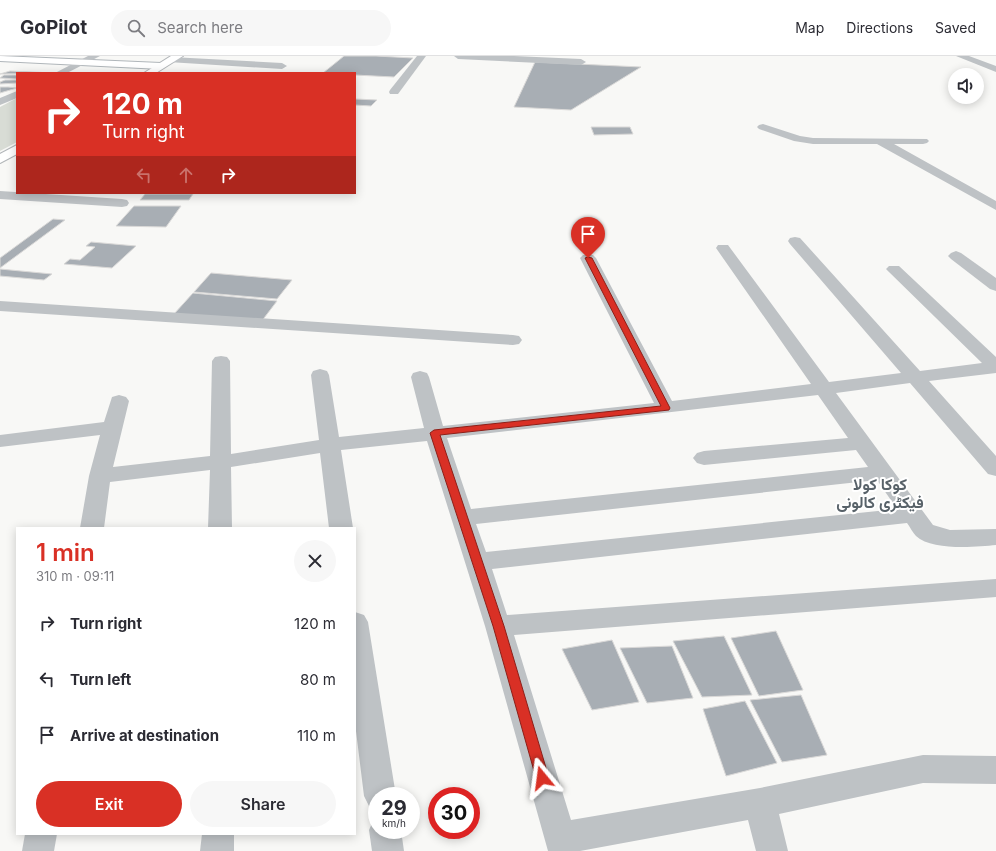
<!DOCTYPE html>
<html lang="en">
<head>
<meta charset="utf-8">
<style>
  body { margin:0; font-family:Inter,Vazirmatn,sans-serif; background:#f7f7f7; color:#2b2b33; height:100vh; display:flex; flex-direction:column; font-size:15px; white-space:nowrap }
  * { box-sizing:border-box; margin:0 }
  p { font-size:13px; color:#7c7c81 }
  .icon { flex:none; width:22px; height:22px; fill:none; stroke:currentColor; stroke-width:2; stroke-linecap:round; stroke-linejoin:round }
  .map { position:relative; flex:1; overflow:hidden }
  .panel { position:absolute; left:16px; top:471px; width:340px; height:308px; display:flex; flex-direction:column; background:#fff; border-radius:0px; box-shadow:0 2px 10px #0003 }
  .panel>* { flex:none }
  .guide { position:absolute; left:16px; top:16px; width:340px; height:122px; border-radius:0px; box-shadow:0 2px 10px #0003; background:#d93025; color:#fff; overflow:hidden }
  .buttons { position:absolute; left:948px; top:12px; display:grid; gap:8px }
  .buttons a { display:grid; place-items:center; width:36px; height:36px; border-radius:50%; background:#fff; box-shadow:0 2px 10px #0003; font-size:20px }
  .speed { position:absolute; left:368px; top:731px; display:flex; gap:8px; font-size:20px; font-weight:700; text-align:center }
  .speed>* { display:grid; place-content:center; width:52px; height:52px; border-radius:50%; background:#fff; box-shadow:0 2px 10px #0003; line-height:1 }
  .speed small { font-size:10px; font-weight:400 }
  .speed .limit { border:6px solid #d22; background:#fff; color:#111 }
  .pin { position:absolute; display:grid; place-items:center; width:34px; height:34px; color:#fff; margin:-41px -17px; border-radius:50% 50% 50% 0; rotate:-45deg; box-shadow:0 0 4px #0007 }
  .pin .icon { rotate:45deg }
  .me { position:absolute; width:44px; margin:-22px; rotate:344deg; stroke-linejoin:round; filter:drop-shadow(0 0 3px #0008) }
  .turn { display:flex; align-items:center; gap:14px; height:84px; padding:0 20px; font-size:18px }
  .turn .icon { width:52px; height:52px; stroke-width:2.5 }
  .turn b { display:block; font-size:28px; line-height:34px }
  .lanes { display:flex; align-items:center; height:38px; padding:0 20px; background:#0003; justify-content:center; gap:20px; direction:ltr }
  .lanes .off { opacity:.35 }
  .round { display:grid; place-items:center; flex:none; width:42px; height:42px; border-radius:21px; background:#f7f7f7 }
  .summary { display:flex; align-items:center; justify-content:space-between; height:68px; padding:0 20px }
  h1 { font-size:24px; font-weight:600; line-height:30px; color:#d93025 }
  .primary-button { display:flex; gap:8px; margin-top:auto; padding:8px 20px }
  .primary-button a { flex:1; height:46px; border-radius:24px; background:#d93025; color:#fff; font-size:16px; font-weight:600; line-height:46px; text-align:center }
  .primary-button a+a { background:#f7f7f7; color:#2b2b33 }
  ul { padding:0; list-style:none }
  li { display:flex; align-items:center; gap:12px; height:56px; padding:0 20px }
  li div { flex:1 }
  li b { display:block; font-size:15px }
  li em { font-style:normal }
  header { display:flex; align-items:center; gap:24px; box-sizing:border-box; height:56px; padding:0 20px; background:#fff; border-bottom:1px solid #e1e1e2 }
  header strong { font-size:19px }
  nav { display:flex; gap:22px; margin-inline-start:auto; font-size:14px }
  .search { width:280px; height:36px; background:#f7f7f7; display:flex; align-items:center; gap:10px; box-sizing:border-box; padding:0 14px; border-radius:22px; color:#7c7c81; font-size:15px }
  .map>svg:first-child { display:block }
  .green { fill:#d8dcd5 }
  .building { fill:#a8aeb4; stroke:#dad9d8 }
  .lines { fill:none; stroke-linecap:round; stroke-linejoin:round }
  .secondary-casing { stroke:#b0b6ba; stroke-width:2 }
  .primary-casing { stroke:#b2b6b9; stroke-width:2 }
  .street { fill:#bec2c5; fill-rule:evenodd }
  .secondary { fill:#fff; fill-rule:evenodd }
  .primary { fill:#fff; fill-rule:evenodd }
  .route { fill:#d93025; stroke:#8d1f18 }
  .labels { text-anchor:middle; stroke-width:4; stroke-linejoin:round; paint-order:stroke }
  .district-label { font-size:16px; font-weight:bold; fill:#586269; stroke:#fff }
</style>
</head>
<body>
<header>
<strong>GoPilot</strong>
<div class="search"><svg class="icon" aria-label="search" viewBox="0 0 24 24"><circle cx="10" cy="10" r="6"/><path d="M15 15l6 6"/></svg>Search here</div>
<nav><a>Map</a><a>Directions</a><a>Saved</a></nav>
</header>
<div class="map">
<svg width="996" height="795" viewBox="0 0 996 795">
  <rect width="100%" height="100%" fill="#f8f8f6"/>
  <!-- green -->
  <path class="green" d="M17,42V86L0,95V51Z"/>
  <!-- building -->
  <g class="building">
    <path d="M344,0H376L413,2L394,21L355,19V17H323Z"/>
    <path d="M535,6L641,11L571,54L514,51Z"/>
    <path d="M10,15L53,17L0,18Z"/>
    <path d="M4,19H17V23L0,22Z"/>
    <path d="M5,24H17V27L0,28V26Z"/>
    <path d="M0,31H8L17,32L0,37Z"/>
    <path d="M355,43L377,44L371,50L355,49Z"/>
    <path d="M591,71H630L633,78L594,79Z"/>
    <path d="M145,138H193L189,144H140Z"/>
    <path d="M134,150H181L166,171L116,170Z"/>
    <path d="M53,163L65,164L0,212V202Z"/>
    <path d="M91,186L136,190L112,212L64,208L70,203L80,204L95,191L86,190Z"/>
    <path d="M0,213L52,218L44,224L0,220Z"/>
    <path d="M211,217L292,224L277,243L194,236Z"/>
    <path d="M193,237L277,245L261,266L174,258Z"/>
    <path d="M776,575L803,634L759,640L731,582Z"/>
    <path d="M724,580L752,639L702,641L673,585Z"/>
    <path d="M612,584L639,646L592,654L562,593Z"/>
    <path d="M672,590L693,642L647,647L620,592Z"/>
    <path d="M801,639L827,699L782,706L750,644Z"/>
    <path d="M745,645L777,707L726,720L703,653Z"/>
  </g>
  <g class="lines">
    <!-- secondary casing -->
    <g class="secondary-casing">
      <path id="secondary" d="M0,0L161,7L166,10L161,13L0,5Z"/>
    </g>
    <!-- primary casing -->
    <g class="primary-casing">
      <g id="primary">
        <path d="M171,0H183L156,17H144Z"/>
        <path d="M17,89V98L0,107V98Z"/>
      </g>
    </g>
    <!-- street -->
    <g class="street">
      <path d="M0,0H6L0,4Z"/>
      <path d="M88,0H100L67,17H55Z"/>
      <path d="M417,0H426L398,38H390L389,36L390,34Z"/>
      <path d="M454,0H514L581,3L586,6L581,9L458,3Z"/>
      <path d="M956,0H969L996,10V16Z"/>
      <path d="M171,1L282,7L287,10L282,13L168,6L166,4Z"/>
      <path d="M17,35V42L0,49V42Z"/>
      <path d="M763,68L800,80L813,82L927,83L929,85L927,87L923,88H894L996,145V154L877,88H813L794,85L759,73L757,71L759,69Z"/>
      <path d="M0,135L122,143L127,144L129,147L127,150L122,151L0,143Z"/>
      <path d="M795,181L800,182L920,315L982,307L889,216L886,213L889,210H899L996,301V317L929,325L996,400V420L988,418L910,327L836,337L933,469L950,474L996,473V489C976,491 932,495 916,480C913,477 910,471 907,467L492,513L507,559L996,523V541L514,579L571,764L760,732L923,699L996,700V728L923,727L779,758L788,795H756L748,764L580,795H548L485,570L427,385L341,394L353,472H329L320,397L231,411L232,472H208L210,414L110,426L104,472H80L89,420L100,379L0,391V379L104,366L112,341L119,339L126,341L129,345L113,411L210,400L212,305L215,301L221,300L227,301L230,305L231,398L319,384L311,319L313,315L320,313L327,315L329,319L339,381L424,372L411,321L413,317L420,315L427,317L429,321L443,370L654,347L580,202L583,199H593L596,202L672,345L811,328L716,192L718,189H728L829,326L901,317L790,188L788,185L790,182ZM818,339L848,382L704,395L697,397L693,402L697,407L704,409L856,394L868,411L471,453L447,382ZM877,424L897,453L486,496L476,468Z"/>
      <path d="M956,195L961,197L996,222V235L990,233L951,203L948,200L951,197Z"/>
      <path d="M0,245L513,279L519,280L522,284L519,288L513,289L0,255Z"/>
      <path d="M355,556L364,559L368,566L396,740H377V754L369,750L364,740L355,667Z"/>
      <path d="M377,762V774H401L404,795H372L369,774L374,763Z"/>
      <path d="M25,778H57L54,795H22Z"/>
      <path d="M202,778H234V795H200Z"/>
    </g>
    <!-- secondary -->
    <use href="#secondary" class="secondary"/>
    <!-- primary -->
    <use href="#primary" class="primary"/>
  </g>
  <!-- route -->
  <path class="route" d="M588,201L592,202L670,352L669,354L440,379L504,570L549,722L547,726L542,728L538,726L536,722L493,570L430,377L434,374L661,350L585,202Z"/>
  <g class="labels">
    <!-- district labels -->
    <g class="district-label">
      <text x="880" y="434">کوکا کولا<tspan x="880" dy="18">فیکٹری کالونی</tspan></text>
    </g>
  </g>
</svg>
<div class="buttons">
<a><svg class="icon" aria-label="sound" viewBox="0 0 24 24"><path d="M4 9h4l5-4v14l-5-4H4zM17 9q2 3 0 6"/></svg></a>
</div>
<div class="speed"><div>29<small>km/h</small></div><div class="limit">30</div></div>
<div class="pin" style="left:588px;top:202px;background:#d93025"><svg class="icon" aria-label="arrive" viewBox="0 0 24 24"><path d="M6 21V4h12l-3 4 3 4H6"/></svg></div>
<svg class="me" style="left:542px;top:722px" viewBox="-20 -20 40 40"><path d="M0-17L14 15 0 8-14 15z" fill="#d93025" stroke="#fff" stroke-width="4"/></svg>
<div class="guide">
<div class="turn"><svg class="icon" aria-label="right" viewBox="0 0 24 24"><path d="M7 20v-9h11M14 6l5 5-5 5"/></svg><div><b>120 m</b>Turn right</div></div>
<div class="lanes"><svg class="icon off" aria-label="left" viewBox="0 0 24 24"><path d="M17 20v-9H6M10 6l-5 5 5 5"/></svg><svg class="icon off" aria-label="ahead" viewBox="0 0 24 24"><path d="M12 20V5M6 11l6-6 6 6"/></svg><svg class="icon" aria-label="right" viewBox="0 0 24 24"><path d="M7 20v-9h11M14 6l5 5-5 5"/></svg></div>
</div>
<section class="panel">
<div class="summary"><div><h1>1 min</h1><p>310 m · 09:11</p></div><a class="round"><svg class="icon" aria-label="close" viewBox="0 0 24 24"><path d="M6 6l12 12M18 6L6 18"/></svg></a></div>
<ul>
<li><svg class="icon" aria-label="right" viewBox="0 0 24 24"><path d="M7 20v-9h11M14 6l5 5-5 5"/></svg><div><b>Turn right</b></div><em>120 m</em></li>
<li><svg class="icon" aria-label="left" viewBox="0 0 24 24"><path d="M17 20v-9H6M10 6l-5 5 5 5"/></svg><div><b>Turn left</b></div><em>80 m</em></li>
<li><svg class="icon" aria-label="arrive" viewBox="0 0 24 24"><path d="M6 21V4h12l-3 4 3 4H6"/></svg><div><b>Arrive at destination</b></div><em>110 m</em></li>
</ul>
<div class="primary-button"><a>Exit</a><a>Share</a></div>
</section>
</div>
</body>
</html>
